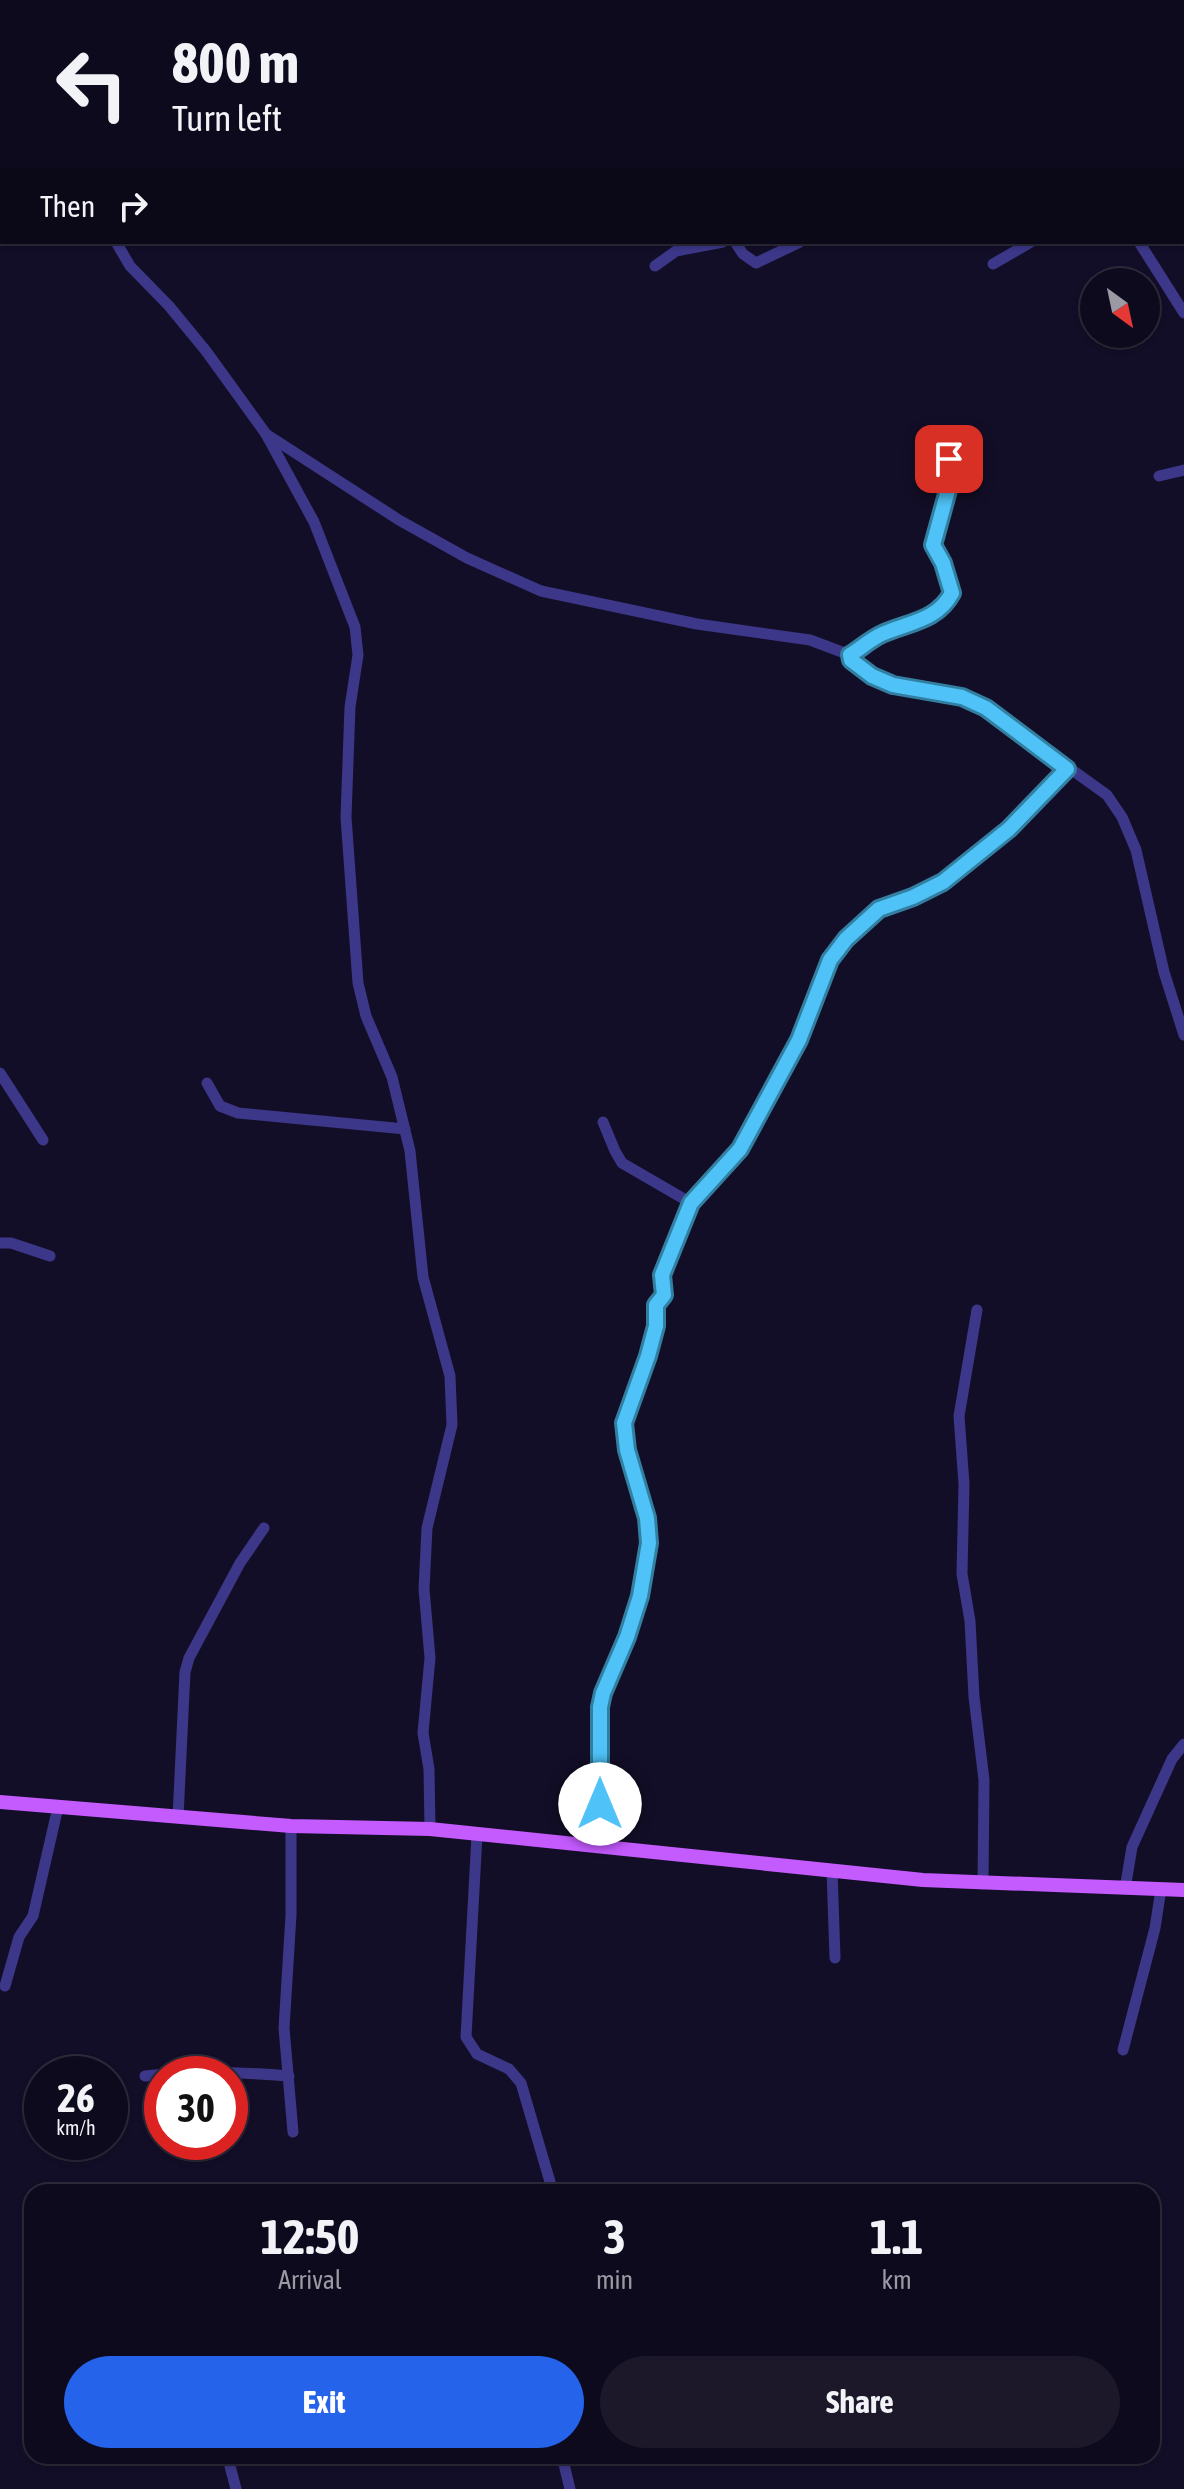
<!DOCTYPE html>
<html lang="en">
<head>
<meta charset="utf-8">
<style>
  body { margin:0; font-family:"Asap Condensed",sans-serif; background:#1c182a; color:#f1f3f6; height:100vh; display:flex; flex-direction:column; font-size:30px; white-space:nowrap }
  * { box-sizing:border-box; margin:0 }
  p { font-size:26px; color:#9b9aa4 }
  .icon { flex:none; width:44px; height:44px; fill:none; stroke:currentColor; stroke-width:2; stroke-linecap:round; stroke-linejoin:round }
  .map { position:relative; flex:1; overflow:hidden }
  .drawer { position:absolute; left:24px; top:2184px; width:1136px; height:280px; display:flex; flex-direction:column; background:#0e0a1d; border-radius:24px; box-shadow:0 2px 6px #0004,0 0 0 2px #2e2b3b }
  .drawer>* { flex:none }
  .hud { position:absolute; left:0px; top:0px; width:1184px; height:244px; box-shadow:0 2px 6px #0004,0 0 0 2px #2e2b3b; background:#0e0a1d; color:#f1f3f6; overflow:hidden }
  .needle { width:52px; rotate:147deg }
  .controls { position:absolute; left:1080px; top:268px; display:grid; gap:16px }
  .controls a { display:grid; place-items:center; width:80px; height:80px; border-radius:50%; background:#0e0a1d; box-shadow:0 2px 6px #0004,0 0 0 2px #2e2b3b; font-size:40px }
  .speed { position:absolute; left:24px; top:2056px; display:flex; gap:16px; font-size:40px; font-weight:700; text-align:center }
  .speed>* { display:grid; place-content:center; width:104px; height:104px; border-radius:50%; background:#0e0a1d; box-shadow:0 2px 6px #0004,0 0 0 2px #2e2b3b; line-height:1 }
  .speed small { font-size:20px; font-weight:400 }
  .speed .limit { border:12px solid #d22; background:#fff; color:#111 }
  .pin { position:absolute; display:grid; place-items:center; width:68px; height:68px; color:#fff; margin:-34px; border-radius:16px; box-shadow:0 4px 12px #0006 }
  .me { position:absolute; width:88px; margin:-44px; rotate:0deg; stroke-linejoin:round; filter:drop-shadow(0 0 6px #0008) }
  .turn { display:flex; align-items:center; gap:28px; height:168px; padding:0 40px; font-size:36px }
  .turn .icon { width:104px; height:104px; stroke-width:2.5 }
  .turn b { display:block; font-size:56px; line-height:68px }
  .then { display:flex; align-items:center; height:76px; padding:0 40px; background:#0003; gap:16px; font-size:30px }
  .eta { display:flex; justify-content:space-evenly; align-items:center; height:136px; text-align:center }
  .eta b { font-size:48px; font-weight:700; line-height:56px }
  .cta { display:flex; gap:16px; margin-top:auto; padding:16px 40px }
  .cta a { flex:1; height:92px; border-radius:48px; background:#2563eb; color:#fff; font-size:32px; font-weight:700; line-height:92px; text-align:center }
  .cta a+a { background:#1c182a; color:#f1f3f6 }
  .map>svg:first-child { display:block }
  .lines { fill:none; stroke-linecap:round; stroke-linejoin:round }
  .minor { stroke:#3c3788; stroke-width:11 }
  .major { stroke:#c45bff; stroke-width:14 }
  .route-casing { stroke:#337fa1; stroke-width:20 }
  .route { stroke:#4fc3f7; stroke-width:14 }
</style>
</head>
<body>
<div class="map">
<svg width="1184" height="2489" viewBox="0 0 1184 2489">
  <rect width="100%" height="100%" fill="#130e27"/>
  <g class="lines">
    <!-- minor -->
    <g class="minor">
      <path d="M15,0V2"/>
      <path d="M778,0L779,2"/>
      <path d="M1007,2V0"/>
      <path d="M0,68L2,67"/>
      <path d="M116,242L130,266L169,306L206,351L266,434L399,520L467,558L541,591L697,624L810,640L850,655L851,660L872,676L893,685L962,697L986,708L1107,795L1122,817L1136,850L1164,972L1184,1035"/>
      <path d="M735,242L743,254L756,263L800,242"/>
      <path d="M1139,242L1184,313"/>
      <path d="M993,264L1031,242"/>
      <path d="M655,266L676,251L723,242"/>
      <path d="M266,434L314,522L355,627L358,655L350,707L346,817L358,983L366,1016L392,1077L410,1151L423,1277L450,1376L452,1425L427,1528L424,1589L430,1658L423,1733L429,1769L430,1829"/>
      <path d="M1159,476L1184,470"/>
      <path d="M850,655C861,648 871,639 882,634C909,622 937,621 952,593L943,563L933,545L950,483L949,459"/>
      <path d="M0,1073L43,1140"/>
      <path d="M207,1083L220,1106L238,1113L405,1129"/>
      <path d="M603,1122L615,1151L622,1163L691,1203"/>
      <path d="M0,1243H11L50,1256"/>
      <path d="M977,1310L959,1416L964,1484L962,1574L970,1621L974,1697L984,1780L983,1884"/>
      <path d="M178,1817L185,1672L189,1658L240,1563L264,1528"/>
      <path d="M291,1826V1915L284,2028L293,2132"/>
      <path d="M477,1835L466,2037L477,2054L509,2069L521,2083L553,2192"/>
      <path d="M595,1846L600,1804V1707L603,1693L627,1637L640,1596L649,1543L647,1518L627,1450L624,1423L648,1356L656,1326V1305L664,1295L662,1275L691,1203L740,1149L799,1040L830,960L846,939L861,923L879,909L913,897L943,882L1009,829L1067,769"/>
      <path d="M832,1870L835,1958"/>
      <path d="M1125,1889L1132,1847L1172,1759L1184,1744"/>
      <path d="M5,1986L19,1937L33,1916L58,1807"/>
      <path d="M1123,2050L1155,1928L1161,1889"/>
      <path d="M145,2076C194,2070 241,2072 289,2076"/>
      <path d="M562,2456L570,2489"/>
      <path d="M230,2466L236,2489"/>
    </g>
    <!-- major -->
    <path class="major" d="M0,1802L291,1826L430,1829L923,1880L1184,1890"/>
  </g>
  <g class="lines">
    <!-- route casing -->
    <g class="route-casing">
      <path id="route" d="M600,1804V1707L603,1693L627,1637L640,1596L649,1543L647,1518L627,1450L624,1423L648,1356L656,1326V1305L664,1295L662,1275L691,1203L740,1149L799,1040L830,960L846,939L879,909L913,897L943,882L1009,829L1067,769L986,708L962,697L893,685L872,676L851,660L850,655C861,648 871,639 882,634C909,622 937,621 952,593L943,563L933,545L950,483L949,459"/>
    </g>
    <!-- route -->
    <use href="#route" class="route"/>
  </g>
</svg>
<div class="controls">
<a><svg class="needle" viewBox="-14 -14 28 28"><path d="M0-13l5 13h-10z" fill="#e53935"/><path d="M0 13l5-13h-10z" fill="#9b9aa4"/></svg></a>
</div>
<div class="speed"><div>26<small>km/h</small></div><div class="limit">30</div></div>
<div class="pin" style="left:949px;top:459px;background:#d93025"><svg class="icon" aria-label="arrive" viewBox="0 0 24 24"><path d="M6 21V4h12l-3 4 3 4H6"/></svg></div>
<svg class="me" style="left:600px;top:1804px" viewBox="-20 -20 40 40"><circle r="19" fill="#fff"/><path d="M0-13L10 11 0 6-10 11z" fill="#4fc3f7"/></svg>
<div class="hud">
<div class="turn"><svg class="icon" aria-label="left" viewBox="0 0 24 24"><path d="M17 20v-9H6M10 6l-5 5 5 5"/></svg><div><b>800 m</b>Turn left</div></div>
<div class="then">Then<svg class="icon" aria-label="right" viewBox="0 0 24 24"><path d="M7 20v-9h11M14 6l5 5-5 5"/></svg></div>
</div>
<section class="drawer">
<div class="eta">
<div><b>12:50</b><p>Arrival</p></div>
<div><b>3</b><p>min</p></div>
<div><b>1.1</b><p>km</p></div>
</div>
<div class="cta"><a>Exit</a><a>Share</a></div>
</section>
</div>
</body>
</html>
